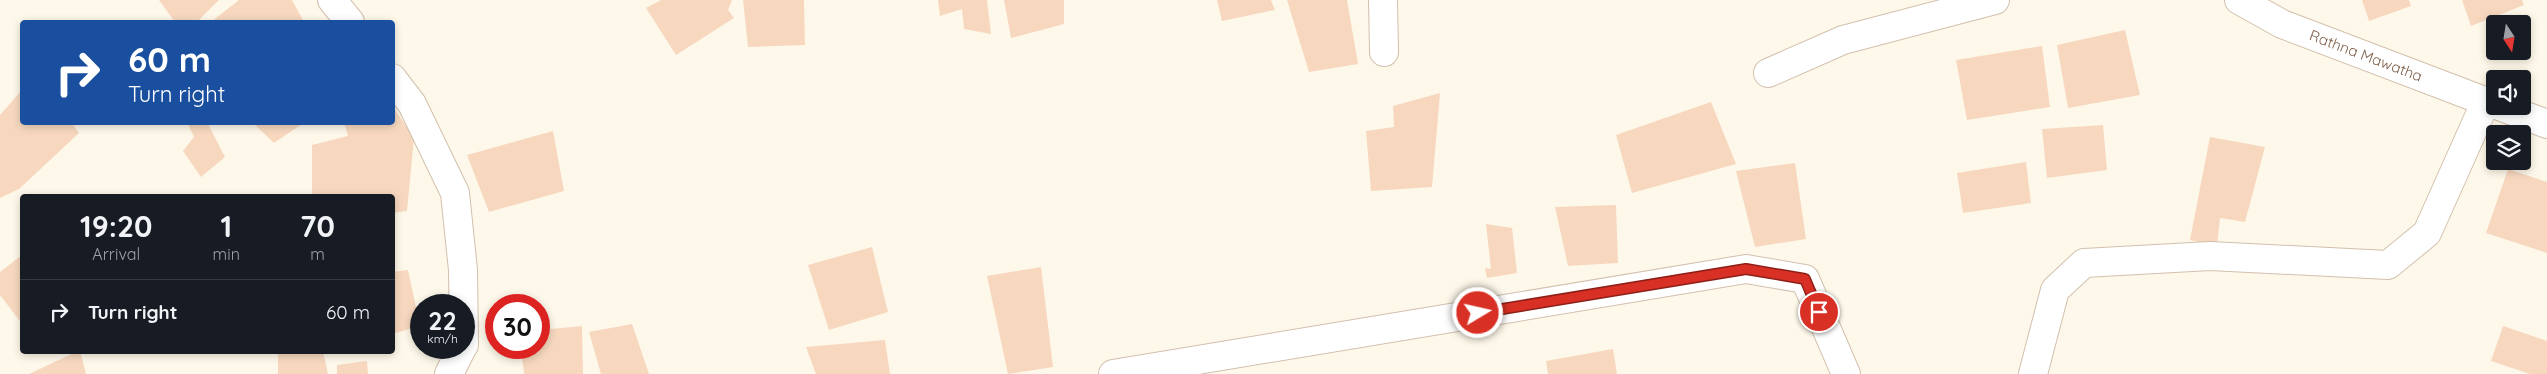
<!DOCTYPE html>
<html lang="en">
<head>
<meta charset="utf-8">
<style>
  body { margin:0; font-family:Quicksand,sans-serif; background:#20242c; color:#f1f3f6; height:100vh; display:flex; flex-direction:column; font-size:19px; white-space:nowrap }
  * { box-sizing:border-box; margin:0 }
  p { font-size:16px; color:#9ea1a6 }
  .icon { flex:none; width:28px; height:28px; fill:none; stroke:currentColor; stroke-width:2; stroke-linecap:round; stroke-linejoin:round }
  .map { position:relative; flex:1; overflow:hidden }
  .panel { position:absolute; left:20px; top:194px; width:375px; height:160px; display:flex; flex-direction:column; background:#171b24; border-radius:5px; box-shadow:0 2px 8px #0003 }
  .panel>* { flex:none }
  .banner { position:absolute; left:20px; top:20px; width:375px; height:105px; border-radius:5px; box-shadow:0 2px 8px #0003; background:#1a4fa0; color:#fff; overflow:hidden }
  .needle { width:32px; rotate:168deg }
  .controls { position:absolute; left:2486px; top:15px; display:grid; gap:10px }
  .controls a { display:grid; place-items:center; width:45px; height:45px; border-radius:5px; background:#171b24; box-shadow:0 2px 8px #0003; font-size:25px }
  .speed { position:absolute; left:410px; top:294px; display:flex; gap:10px; font-size:25px; font-weight:700; text-align:center }
  .speed>* { display:grid; place-content:center; width:65px; height:65px; border-radius:50%; background:#171b24; box-shadow:0 2px 8px #0003; line-height:1 }
  .speed small { font-size:12px; font-weight:400 }
  .speed .limit { border:8px solid #d22; background:#fff; color:#111 }
  .pin { position:absolute; display:grid; place-items:center; width:42px; height:42px; color:#fff; margin:-21px; border:2px solid #fff; border-radius:50%; box-shadow:0 1px 5px #0007 }
  .me { position:absolute; width:55px; margin:-28px; rotate:81deg; stroke-linejoin:round; filter:drop-shadow(0 0 4px #0008) }
  .turn { display:flex; align-items:center; gap:18px; height:105px; padding:0 25px; font-size:22px }
  .turn .icon { width:65px; height:65px; stroke-width:2.5 }
  .turn b { display:block; font-size:35px; line-height:42px }
  .eta { display:flex; justify-content:space-evenly; align-items:center; height:85px; text-align:center }
  .eta b { font-size:30px; font-weight:800; line-height:35px }
  ul { padding:0; list-style:none }
  li { display:flex; align-items:center; gap:15px; height:65px; padding:0 25px; border-top:1px solid #363941 }
  li div { flex:1 }
  li b { display:block; font-size:19px }
  li em { font-style:normal }
  .map>svg:first-child { display:block }
  .building { fill:#f7d8bf }
  .lines { fill:none; stroke-linecap:round; stroke-linejoin:round }
  .street-casing { stroke:#d3c0ad; stroke-width:30 }
  .street { stroke:#fff; stroke-width:28 }
  .route-casing { stroke:#8d1f18; stroke-width:12 }
  .route { stroke:#d93025; stroke-width:9 }
  .labels { text-anchor:middle; stroke-width:4.5; stroke-linejoin:round; paint-order:stroke }
  .street-label { font-size:15px; fill:#7e5e49; stroke:#fffbf3 }
</style>
</head>
<body>
<div class="map">
<svg width="2547" height="374" viewBox="0 0 2547 374">
  <rect width="100%" height="100%" fill="#fef8ea"/>
  <!-- building -->
  <g class="building">
    <path d="M159,0H219L197,22H175Z"/>
    <path d="M239,0H292L304,22H211Z"/>
    <path d="M661,0H732L728,10L734,18L676,55L646,8Z"/>
    <path d="M743,0H804L805,45L748,47Z"/>
    <path d="M938,0H987L991,34L964,29L962,9L940,16Z"/>
    <path d="M1004,0H1064V24L1011,38Z"/>
    <path d="M1217,0H1271L1275,10L1222,21Z"/>
    <path d="M1287,0H1347L1358,64L1309,72Z"/>
    <path d="M2362,0H2409L2411,6L2369,21Z"/>
    <path d="M2462,0H2522L2524,5L2471,26Z"/>
    <path d="M2125,30L2140,95L2068,108L2057,45Z"/>
    <path d="M2042,46L2050,107L1967,120L1956,60Z"/>
    <path d="M22,90V122H71L79,133L19,189L0,198V115Z"/>
    <path d="M1440,93L1432,187L1371,191L1366,131L1394,127L1393,106Z"/>
    <path d="M1711,102L1736,164L1632,193L1616,135Z"/>
    <path d="M392,105L414,138L407,211L392,213V196H312V145L348,136L344,122H392Z"/>
    <path d="M187,122H207L225,157L201,177L183,151L194,137Z"/>
    <path d="M252,122H305L274,143Z"/>
    <path d="M2103,125L2107,170L2047,178L2042,129Z"/>
    <path d="M553,131L564,191L489,212L467,155Z"/>
    <path d="M2210,137L2265,147L2245,222L2220,218L2217,246L2190,240Z"/>
    <path d="M2026,162L2031,203L1963,213L1957,173Z"/>
    <path d="M1795,163L1806,239L1755,247L1736,171Z"/>
    <path d="M2508,169L2547,182V253L2486,233Z"/>
    <path d="M1616,205L1618,263L1568,266L1555,207Z"/>
    <path d="M1486,224L1512,228L1517,273L1487,278L1485,268L1491,269Z"/>
    <path d="M872,247L888,312L829,330L808,265Z"/>
    <path d="M22,255V319L19,320L0,295V272Z"/>
    <path d="M1041,267L1053,367L1008,374L987,276Z"/>
    <path d="M408,270L420,326L392,334V272Z"/>
    <path d="M632,324L649,374H601L589,332Z"/>
    <path d="M582,326L583,374H524L521,348H539V330Z"/>
    <path d="M2503,326L2547,341V374H2530L2491,361Z"/>
    <path d="M885,340L890,374H816L806,347Z"/>
    <path d="M1613,349L1617,374H1548L1546,361Z"/>
    <path d="M80,351L86,374H29L78,351Z"/>
    <path d="M278,351H323L328,374H278Z"/>
    <path d="M367,361L368,374H337V365Z"/>
  </g>
  <g class="lines">
    <!-- street casing -->
    <g class="street-casing">
      <g id="street">
        <path d="M332,0L350,22"/>
        <path d="M1383,0L1384,52"/>
        <path id="s1" d="M2239,0L2282,24L2495,105"/>
        <path d="M1768,73L1843,40L1995,0"/>
        <path d="M392,78L412,104L455,193L463,270L464,345"/>
        <path d="M2499,106L2547,124"/>
        <path d="M449,374L462,348"/>
        <path d="M1113,374L1746,269L1805,279L1846,374"/>
        <path d="M2033,374L2055,290L2084,263L2210,256L2388,265L2427,233L2486,101"/>
      </g>
    </g>
    <!-- street -->
    <use href="#street" class="street"/>
  </g>
  <g class="lines">
    <!-- route casing -->
    <g class="route-casing">
      <path id="route" d="M1478,313L1746,269L1805,279L1819,312"/>
    </g>
    <!-- route -->
    <use href="#route" class="route"/>
  </g>
  <g class="labels">
    <!-- street labels -->
    <g class="street-label">
      <text dy="5" stroke="none"><textPath href="#s1" startOffset="139">Rathna Mawatha</textPath></text>
    </g>
  </g>
</svg>
<div class="controls">
<a><svg class="needle" viewBox="-14 -14 28 28"><path d="M0-13l5 13h-10z" fill="#e53935"/><path d="M0 13l5-13h-10z" fill="#9ea1a6"/></svg></a>
<a><svg class="icon" aria-label="sound" viewBox="0 0 24 24"><path d="M4 9h4l5-4v14l-5-4H4zM17 9q2 3 0 6"/></svg></a>
<a><svg class="icon" aria-label="layers" viewBox="0 0 24 24"><path d="M12 4l9 5-9 5-9-5zM3 14l9 5 9-5"/></svg></a>
</div>
<div class="speed"><div>22<small>km/h</small></div><div class="limit">30</div></div>
<div class="pin" style="left:1819px;top:312px;background:#d93025"><svg class="icon" aria-label="arrive" viewBox="0 0 24 24"><path d="M6 21V4h12l-3 4 3 4H6"/></svg></div>
<svg class="me" style="left:1478px;top:313px" viewBox="-20 -20 40 40"><circle r="17" fill="#d93025" stroke="#fff" stroke-width="3"/><path d="M0-11L8 9 0 5-8 9z" fill="#fff"/></svg>
<div class="banner">
<div class="turn"><svg class="icon" aria-label="right" viewBox="0 0 24 24"><path d="M7 20v-9h11M14 6l5 5-5 5"/></svg><div><b>60 m</b>Turn right</div></div>
</div>
<section class="panel">
<div class="eta">
<div><b>19:20</b><p>Arrival</p></div>
<div><b>1</b><p>min</p></div>
<div><b>70</b><p>m</p></div>
</div>
<ul>
<li><svg class="icon" aria-label="right" viewBox="0 0 24 24"><path d="M7 20v-9h11M14 6l5 5-5 5"/></svg><div><b>Turn right</b></div><em>60 m</em></li>
</ul>
</section>
</div>
</body>
</html>
